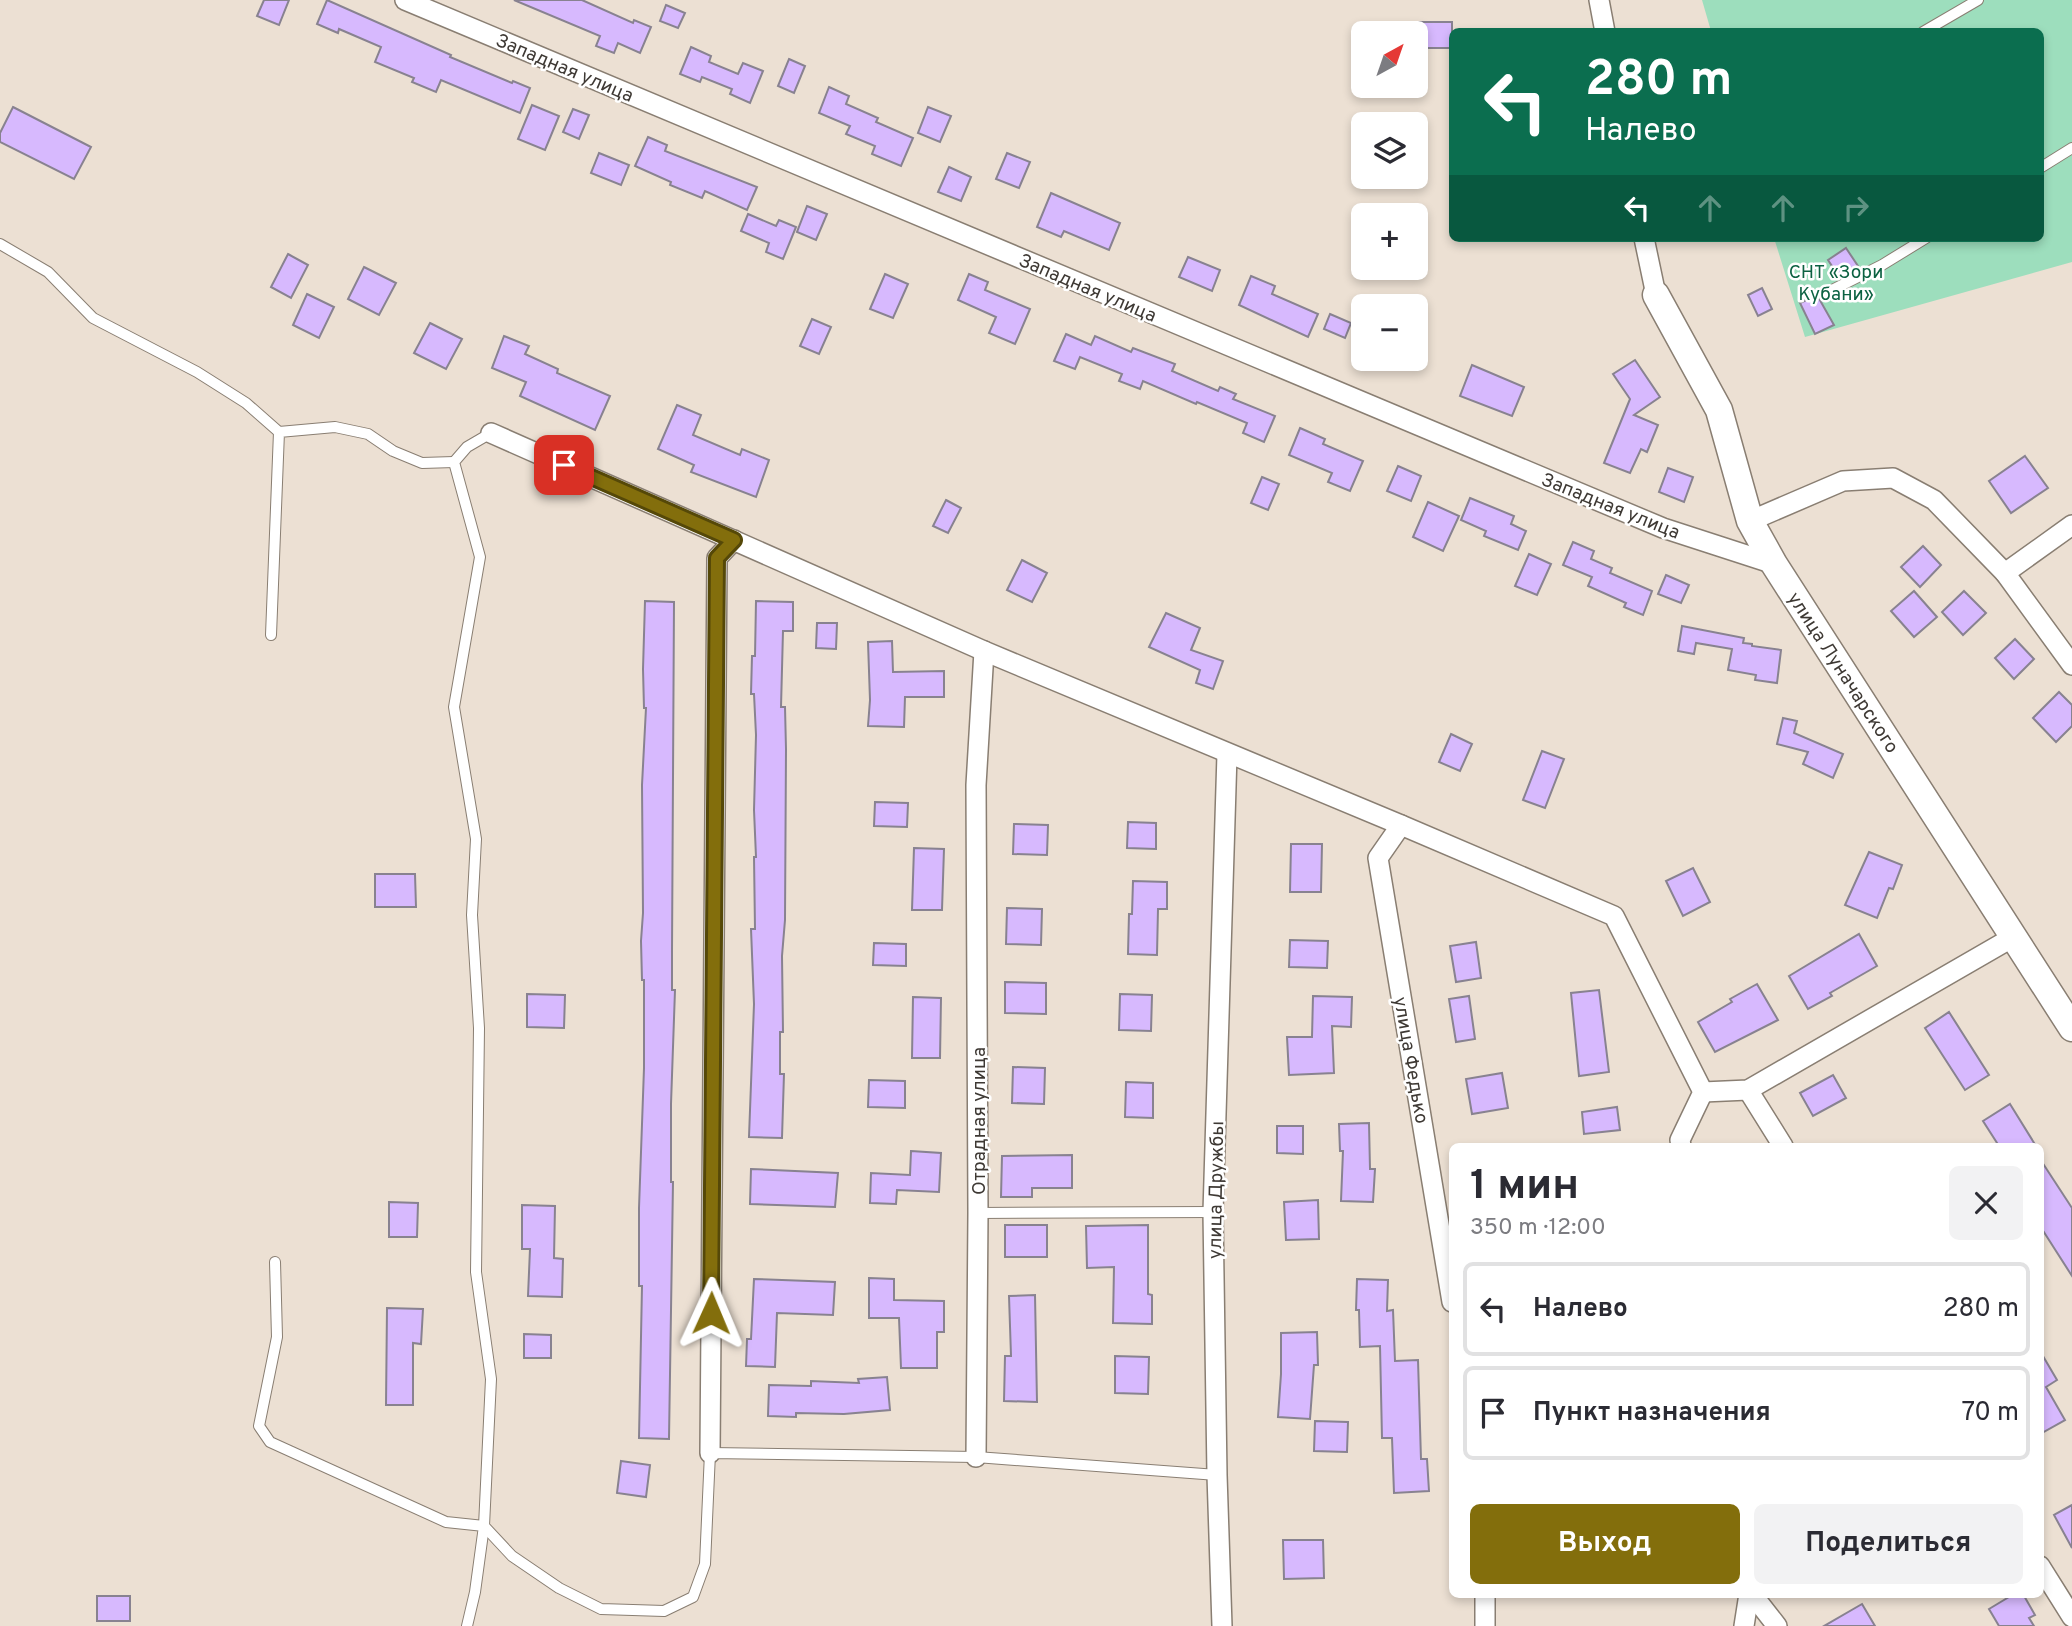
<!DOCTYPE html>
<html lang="ru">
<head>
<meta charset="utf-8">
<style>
  body { margin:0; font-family:Overpass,sans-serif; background:#f2f2f3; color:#2b2b33; height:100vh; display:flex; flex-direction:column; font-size:26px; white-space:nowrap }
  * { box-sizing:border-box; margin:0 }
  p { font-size:23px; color:#7c7c81 }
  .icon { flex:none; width:38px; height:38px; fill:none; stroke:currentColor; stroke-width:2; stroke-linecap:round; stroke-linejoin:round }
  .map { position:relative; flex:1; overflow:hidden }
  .sheet { position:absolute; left:1449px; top:1143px; width:595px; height:455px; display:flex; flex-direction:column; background:#fff; border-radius:10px; box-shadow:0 4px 10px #0003 }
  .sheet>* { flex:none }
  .guide { position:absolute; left:1449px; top:28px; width:595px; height:214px; border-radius:10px; box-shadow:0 4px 10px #0003; background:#0b6e4f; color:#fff; overflow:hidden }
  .needle { width:46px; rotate:40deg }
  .fabs { position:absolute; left:1351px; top:21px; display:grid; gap:14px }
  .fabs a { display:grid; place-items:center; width:77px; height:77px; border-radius:10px; background:#fff; box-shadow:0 4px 10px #0003; font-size:35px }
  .pin { position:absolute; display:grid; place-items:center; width:60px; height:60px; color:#fff; margin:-30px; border-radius:14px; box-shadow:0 4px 10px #0006 }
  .me { position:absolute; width:77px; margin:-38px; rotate:1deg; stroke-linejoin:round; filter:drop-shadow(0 0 5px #0008) }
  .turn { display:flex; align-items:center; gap:24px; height:147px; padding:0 21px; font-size:32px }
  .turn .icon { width:91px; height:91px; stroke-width:2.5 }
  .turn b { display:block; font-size:49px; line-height:60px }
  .lanes { display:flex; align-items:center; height:66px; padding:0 21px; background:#0003; justify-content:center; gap:35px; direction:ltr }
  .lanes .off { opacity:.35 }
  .round { display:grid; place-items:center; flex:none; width:74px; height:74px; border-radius:10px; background:#f2f2f3 }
  .head { display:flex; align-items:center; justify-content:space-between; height:119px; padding:0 21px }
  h1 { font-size:42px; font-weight:700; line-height:52px }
  .action { display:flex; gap:14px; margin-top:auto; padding:14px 21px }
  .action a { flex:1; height:80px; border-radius:10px; background:#836e0c; color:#fff; font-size:28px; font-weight:700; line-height:80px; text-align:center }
  .action a+a { background:#f2f2f3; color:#2b2b33 }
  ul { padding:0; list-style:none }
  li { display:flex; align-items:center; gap:21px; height:94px; margin:0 14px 10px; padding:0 7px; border:4px solid #e1e1e2; border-radius:10px }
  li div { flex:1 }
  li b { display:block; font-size:26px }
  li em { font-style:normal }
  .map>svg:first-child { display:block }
  .green { fill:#9ddebd }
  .building { fill:#d7b9fe; stroke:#888290; stroke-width:2 }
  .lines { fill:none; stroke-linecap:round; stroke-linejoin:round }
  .lane-casing { stroke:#897e72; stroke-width:12 }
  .street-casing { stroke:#897e72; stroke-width:22 }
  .secondary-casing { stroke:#897e72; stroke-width:29 }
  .lane { stroke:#fff; stroke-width:10 }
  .street { stroke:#fff; stroke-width:19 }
  .secondary { stroke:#fff; stroke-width:26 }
  .route-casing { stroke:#554808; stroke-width:18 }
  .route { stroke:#836e0c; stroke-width:12 }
  .labels { text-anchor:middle; stroke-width:5; stroke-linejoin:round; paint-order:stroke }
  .street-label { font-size:19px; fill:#3e3934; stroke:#fff }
  .park-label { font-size:19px; fill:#0c6242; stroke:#fff }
</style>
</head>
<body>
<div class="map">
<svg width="2072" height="1626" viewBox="0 0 2072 1626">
  <rect width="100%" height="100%" fill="#ece0d3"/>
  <!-- green -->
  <path class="green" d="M1702,0H2072V262L1805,337L1774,238H2040V32L1711,31Z"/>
  <!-- building -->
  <g class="building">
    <path d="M264,0H289L279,25L257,16Z"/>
    <path d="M327,0L451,55L450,57L512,83L513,81L530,88L520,113L441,80L436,92L412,82L414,78L375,62L381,47L339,29L338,33L317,24Z"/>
    <path d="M514,0H582L633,23L634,20L651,27L640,53L618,43L614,53L596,46L600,36Z"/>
    <path d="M666,5L685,13L678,28L660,21Z"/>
    <rect x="1416" y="22" width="36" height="26"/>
    <path d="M691,47L711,56L709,62L738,74L743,63L763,71L750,103L730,94L732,89L702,77L700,82L680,74Z"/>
    <path d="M789,59L805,66L794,93L778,86Z"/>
    <path d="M829,87L849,96L846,104L878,118L876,122L913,138L901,166L872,154L875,146L846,134L850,126L819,113Z"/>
    <path d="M532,105L559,116L545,150L518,139Z"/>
    <path d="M13,107L91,147L74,179L0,142V133Z"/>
    <path d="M928,107L951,116L940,142L918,133Z"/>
    <path d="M573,109L589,115L579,139L563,132Z"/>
    <path d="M648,137L667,145L665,151L757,187L747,210L705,191L702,198L670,185L671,182L635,166Z"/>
    <path d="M599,153L629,165L621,185L591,173Z"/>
    <path d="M1007,153L1030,162L1019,188L996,179Z"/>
    <path d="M949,167L971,177L961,201L938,192Z"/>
    <path d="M1051,193L1120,223L1109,250L1064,231L1061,237L1037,227Z"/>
    <path d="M807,206L827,214L816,240L797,232Z"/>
    <path d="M748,214L776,226L779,220L796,227L783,259L766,252L769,243L741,231Z"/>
    <path d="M1846,248L1858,266L1840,278L1828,260Z"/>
    <path d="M288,254L308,265L291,298L271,287Z"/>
    <path d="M1188,257L1220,270L1212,291L1179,277Z"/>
    <path d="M364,267L396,283L379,315L348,299Z"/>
    <path d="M885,274L908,284L893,318L870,309Z"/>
    <path d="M969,274L988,282L985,290L1030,309L1015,344L989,333L996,317L958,300Z"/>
    <path d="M1251,276L1275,286L1272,294L1318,314L1308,337L1239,305Z"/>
    <path d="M1762,288L1772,309L1758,316L1748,295Z"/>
    <path d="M307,294L334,307L319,338L293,325Z"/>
    <path d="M1817,295L1834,325L1815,334L1800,303Z"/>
    <path d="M1330,314L1351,323L1345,338L1324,329Z"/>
    <path d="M812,319L831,327L819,354L800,346Z"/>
    <path d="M430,323L462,339L446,369L414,353Z"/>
    <path d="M1066,334L1091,345L1095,336L1131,352L1133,348L1175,364L1172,371L1218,391L1220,387L1236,394L1233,399L1275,416L1264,442L1243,433L1247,423L1197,402L1196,404L1143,381L1140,389L1119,381L1122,374L1080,357L1075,369L1054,361Z"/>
    <path d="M504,336L529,346L525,354L558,369L557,373L610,396L595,430L520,396L526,382L492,368Z"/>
    <path d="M1635,360L1660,397L1634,415L1658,425L1647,452L1641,449L1630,473L1604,463L1630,399L1613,374Z"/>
    <path d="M1472,365L1524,387L1512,416L1460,396Z"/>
    <path d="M677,405L701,415L693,435L740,455L742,449L769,460L756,497L691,472L694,465L658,449Z"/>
    <path d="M1300,428L1325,439L1323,444L1363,461L1350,491L1328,482L1332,473L1289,455Z"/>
    <path d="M2025,456L2048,488L2011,513L1989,481Z"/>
    <path d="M1398,466L1421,476L1411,501L1387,491Z"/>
    <path d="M1668,468L1693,477L1684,502L1659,492Z"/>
    <path d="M1262,477L1279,484L1268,510L1251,503Z"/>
    <path d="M1470,498L1514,516L1511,524L1526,531L1518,550L1484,536L1486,531L1461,520Z"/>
    <path d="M946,500L961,508L948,533L933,526Z"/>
    <path d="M1428,502L1459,516L1443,551L1413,537Z"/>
    <path d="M1573,542L1594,551L1591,559L1612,568L1610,573L1652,591L1643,615L1624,607L1626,603L1588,586L1592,577L1563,565Z"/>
    <path d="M1923,546L1941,565L1920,587L1901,567Z"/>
    <path d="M1529,554L1551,564L1537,595L1515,586Z"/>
    <path d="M1022,560L1047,573L1032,602L1007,590Z"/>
    <path d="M1666,575L1689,585L1681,603L1658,594Z"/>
    <path d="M1914,591L1937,617L1914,637L1891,611Z"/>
    <path d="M1964,591L1986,613L1963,635L1942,612Z"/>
    <path d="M645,601L674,602L672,952V990H675L671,1104V1182H673L669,1439L639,1438L642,1286H639V1208L644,1068V980H642L641,941L643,913L642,785L646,708H644L643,669Z"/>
    <path d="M756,601L793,602V631H783L781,707H785L786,749L785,920L782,956L783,1032H780V1074H784L782,1138L749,1137L754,1004L751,929H755L754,857H756L754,810L756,735L754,694H751L752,656H755Z"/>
    <path d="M1166,613L1200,628L1191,650L1223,661L1213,689L1196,683L1200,670L1149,647Z"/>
    <path d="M817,623H837L836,649L816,648Z"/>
    <path d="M1682,626L1744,638L1743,643L1752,644V646L1781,650L1777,683L1755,680L1756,675L1728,670L1732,649L1696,643L1694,654L1678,651Z"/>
    <path d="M2015,639L2034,659L2014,679L1995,658Z"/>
    <path d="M892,641L893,672L944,671V697H905L904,727L868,726L870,700L868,642Z"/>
    <path d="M2059,692L2072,705V726L2056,742L2033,718Z"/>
    <path d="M1783,718L1797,721L1794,733L1843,754L1833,778L1803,764L1808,752L1777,744Z"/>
    <path d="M1451,734L1472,744L1460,771L1439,762Z"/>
    <path d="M1542,751L1564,759L1545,808L1523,800Z"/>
    <path d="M875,802L908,803L907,827L874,826Z"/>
    <path d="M1128,822L1156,823V849L1127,848Z"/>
    <path d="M1014,824L1048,825L1047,855L1013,854Z"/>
    <path d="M1291,844H1322L1321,892H1290Z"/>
    <path d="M914,848L944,849L942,910H912Z"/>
    <path d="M1869,852L1902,865L1893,889L1889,888L1877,918L1845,905Z"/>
    <path d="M1693,868L1710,902L1683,916L1666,881Z"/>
    <path d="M375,874H415L416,907H375Z"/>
    <path d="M1133,881L1167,882V909H1158L1157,955L1128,954L1129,914H1132Z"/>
    <path d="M1007,908L1042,909L1041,945L1006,944Z"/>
    <path d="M1859,934L1877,966L1830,993L1832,996L1808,1009L1789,976Z"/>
    <path d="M1290,940L1328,941L1327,968L1289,967Z"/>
    <path d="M1476,942L1481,978L1456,982L1450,946Z"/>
    <path d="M874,943L906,944V966L873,965Z"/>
    <path d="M1005,982L1046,983V1014L1005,1013Z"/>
    <path d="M1757,984L1778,1020L1715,1052L1698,1022L1732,1002L1730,999Z"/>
    <path d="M1599,990L1609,1072L1579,1076L1571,993Z"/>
    <path d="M527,994L565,995L564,1028L527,1027Z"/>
    <path d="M1120,994L1152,995L1151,1031L1119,1030Z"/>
    <path d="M1313,996L1352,997L1351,1027L1332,1026L1334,1073L1289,1075L1287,1037H1312Z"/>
    <path d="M1469,996L1475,1039L1456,1042L1449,999Z"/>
    <path d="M913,997L941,998L940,1058H912Z"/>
    <path d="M1949,1012L1989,1075L1965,1090L1925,1028Z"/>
    <path d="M1013,1067L1045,1068L1044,1104L1012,1103Z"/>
    <path d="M1502,1073L1508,1108L1472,1114L1466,1079Z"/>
    <path d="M1833,1075L1846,1098L1813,1116L1800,1093Z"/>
    <path d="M869,1080L905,1081V1108L868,1107Z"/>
    <path d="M1126,1082L1153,1083V1118L1125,1117Z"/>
    <path d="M2010,1104L2036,1146H1999L1983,1121Z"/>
    <path d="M1617,1107L1620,1130L1584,1134L1582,1112Z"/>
    <path d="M1369,1123L1370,1169H1375L1373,1202L1341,1201L1343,1151H1340L1339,1124Z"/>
    <path d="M1277,1126H1303V1154L1277,1153Z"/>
    <path d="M911,1151L941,1153L939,1192L897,1190L896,1204L870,1203L871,1173L910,1175Z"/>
    <path d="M1072,1155V1188H1032V1197H1001L1002,1156Z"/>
    <path d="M2040,1159L2072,1208V1276L2040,1226Z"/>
    <path d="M751,1169L838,1173L835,1207L750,1204Z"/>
    <path d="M1318,1200L1319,1239L1286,1240L1284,1202Z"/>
    <path d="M389,1202L418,1203L417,1237H389Z"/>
    <path d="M522,1205L555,1206L554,1258L563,1259L562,1297L528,1296L530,1249H522Z"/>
    <rect x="1005" y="1225" width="42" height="32"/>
    <path d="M1148,1225V1294L1152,1295V1324L1113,1323L1114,1267L1087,1268L1086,1226Z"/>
    <path d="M869,1278L894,1279V1300L944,1301V1332H937V1368H901L899,1318H869Z"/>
    <path d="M754,1279L835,1282L833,1315L777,1313L775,1367L746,1366L747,1339H751Z"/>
    <path d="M1357,1279L1388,1280L1387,1311L1393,1310L1395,1361L1418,1360L1421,1459H1427L1429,1491L1394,1493L1392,1438H1382L1380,1346L1360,1347L1359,1310H1356Z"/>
    <path d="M1035,1295L1037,1402L1004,1401L1005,1356H1011L1009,1296Z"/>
    <path d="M387,1308L423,1309L421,1344L413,1343V1405H386Z"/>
    <path d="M1317,1332L1318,1365H1314L1310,1419L1278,1417L1281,1374V1333Z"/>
    <path d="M524,1334L551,1335V1358H524Z"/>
    <path d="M2040,1351L2057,1380L2046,1387L2065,1420L2040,1434Z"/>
    <path d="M1115,1356L1149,1357L1148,1394L1115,1393Z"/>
    <path d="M887,1377L890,1410L844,1414L796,1413V1417L768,1416L769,1385L811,1386V1381L859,1383L858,1379Z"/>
    <path d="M1315,1421L1348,1422L1347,1452L1314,1451Z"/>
    <path d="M621,1461L650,1465L646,1497L617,1493Z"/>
    <path d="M2072,1505V1548L2054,1515Z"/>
    <path d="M1283,1540H1323L1324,1578L1284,1579Z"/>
    <path d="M2014,1594H2023L2035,1615L2029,1618L2034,1626H1999L1989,1609Z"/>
    <rect x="97" y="1596" width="33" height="25"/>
    <path d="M1862,1604L1875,1626H1824Z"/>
  </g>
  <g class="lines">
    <!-- lane casing -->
    <g class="lane-casing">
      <g id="lane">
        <path d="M1923,32L1978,0"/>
        <path d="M2040,168L2072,148"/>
        <path d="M0,244L48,272L93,318L197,372L246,403L279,432"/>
        <path d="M1824,294L1882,265L1926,238"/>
        <path d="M491,433L467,447L454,462L480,557L454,707L476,839L472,915L479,1028L476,1272L491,1379L484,1526L512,1556L559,1588L601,1609L664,1611L693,1597L705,1564L710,1453L976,1457L1217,1475"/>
        <path d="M271,635L279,432L335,427L368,434L393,451L422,463L454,462"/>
        <path d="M978,1213L1213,1212"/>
        <path d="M275,1262L277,1337L259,1426L270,1442L446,1522L484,1526L475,1592L467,1626"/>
      </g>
    </g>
    <!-- street casing -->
    <g class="street-casing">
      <g id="street">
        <path d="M405,0L1663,528L1774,564"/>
        <path d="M1599,0L1605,32"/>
        <path d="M1644,238L1656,295"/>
        <path d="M491,433L984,651L1401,825L1614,916L1703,1092L1680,1140L1681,1146"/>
        <path d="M1750,521L1843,481L1893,478L1934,500L2005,573L2072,665"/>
        <path d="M2005,573L2072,525"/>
        <path d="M1401,825L1378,858L1452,1302"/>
        <path d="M1748,1090L1783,1146"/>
        <path d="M1703,1092L1748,1090L2015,936"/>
        <path d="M710,1453L717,558L734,540"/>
        <path d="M976,1457L978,1213L976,785L984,651"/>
        <path d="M2040,1566L2072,1617"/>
        <path d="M1485,1594V1626"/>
        <path d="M1752,1594L1777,1626"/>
        <path d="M1222,1626L1217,1475L1213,1212L1227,754"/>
        <path d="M1744,1626L1749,1594"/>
      </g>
    </g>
    <!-- secondary casing -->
    <g class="secondary-casing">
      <path id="secondary" d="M1656,295L1719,410L1750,521L1774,564L2072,1028"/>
    </g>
    <!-- lane -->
    <use href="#lane" class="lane"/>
    <!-- street -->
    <use href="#street" class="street"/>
    <!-- secondary -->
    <use href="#secondary" class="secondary"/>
  </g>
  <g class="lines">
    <!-- route casing -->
    <g class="route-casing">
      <path id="route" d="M564,465L734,540L717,558L711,1313"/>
    </g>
    <!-- route -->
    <use href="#route" class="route"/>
  </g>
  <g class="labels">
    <!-- street labels -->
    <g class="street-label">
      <text transform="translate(565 67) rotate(23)" y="7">Западная улица</text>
      <text transform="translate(1088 287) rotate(23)" y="7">Западная улица</text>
      <text transform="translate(1611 505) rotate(22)" y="7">Западная улица</text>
      <text transform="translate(1844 672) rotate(57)" y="7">улица Луначарского</text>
      <text transform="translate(1412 1060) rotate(80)" y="7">улица Федько</text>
      <text transform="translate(978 1121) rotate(-90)" y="7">Отрадная улица</text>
      <text transform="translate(1215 1190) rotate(-89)" y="7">улица Дружбы</text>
    </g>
    <!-- park labels -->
    <g class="park-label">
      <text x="1836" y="278">СНТ «Зори<tspan x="1836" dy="22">Кубани»</tspan></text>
    </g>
  </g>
</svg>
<div class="fabs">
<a><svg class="needle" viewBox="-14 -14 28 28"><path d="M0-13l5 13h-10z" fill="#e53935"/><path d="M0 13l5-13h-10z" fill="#7c7c81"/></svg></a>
<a><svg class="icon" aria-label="layers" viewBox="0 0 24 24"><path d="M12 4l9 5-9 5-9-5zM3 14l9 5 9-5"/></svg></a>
<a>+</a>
<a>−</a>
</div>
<div class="pin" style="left:564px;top:465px;background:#d93025"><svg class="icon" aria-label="arrive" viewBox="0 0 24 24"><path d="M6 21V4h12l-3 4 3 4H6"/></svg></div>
<svg class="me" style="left:711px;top:1313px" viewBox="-20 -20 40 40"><path d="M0-17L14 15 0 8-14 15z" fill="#836e0c" stroke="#fff" stroke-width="4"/></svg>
<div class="guide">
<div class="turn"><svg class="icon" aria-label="left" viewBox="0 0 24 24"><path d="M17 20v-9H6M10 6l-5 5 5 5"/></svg><div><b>280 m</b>Налево</div></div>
<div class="lanes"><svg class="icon" aria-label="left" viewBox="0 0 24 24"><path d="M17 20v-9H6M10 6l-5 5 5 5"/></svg><svg class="icon off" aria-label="ahead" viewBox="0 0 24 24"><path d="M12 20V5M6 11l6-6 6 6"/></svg><svg class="icon off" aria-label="ahead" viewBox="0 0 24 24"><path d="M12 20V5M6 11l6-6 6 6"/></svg><svg class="icon off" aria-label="right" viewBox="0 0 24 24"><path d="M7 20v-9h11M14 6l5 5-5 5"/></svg></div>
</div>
<section class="sheet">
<div class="head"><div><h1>1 мин</h1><p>350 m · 12:00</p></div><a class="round"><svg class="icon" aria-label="close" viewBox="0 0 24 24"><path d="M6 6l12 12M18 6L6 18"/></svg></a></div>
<ul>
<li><svg class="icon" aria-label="left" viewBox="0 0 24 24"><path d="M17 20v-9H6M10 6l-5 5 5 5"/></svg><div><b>Налево</b></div><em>280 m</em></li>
<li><svg class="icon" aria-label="arrive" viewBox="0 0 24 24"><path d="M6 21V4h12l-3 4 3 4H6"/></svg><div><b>Пункт назначения</b></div><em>70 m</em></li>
</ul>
<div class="action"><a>Выход</a><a>Поделиться</a></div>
</section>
</div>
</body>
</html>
